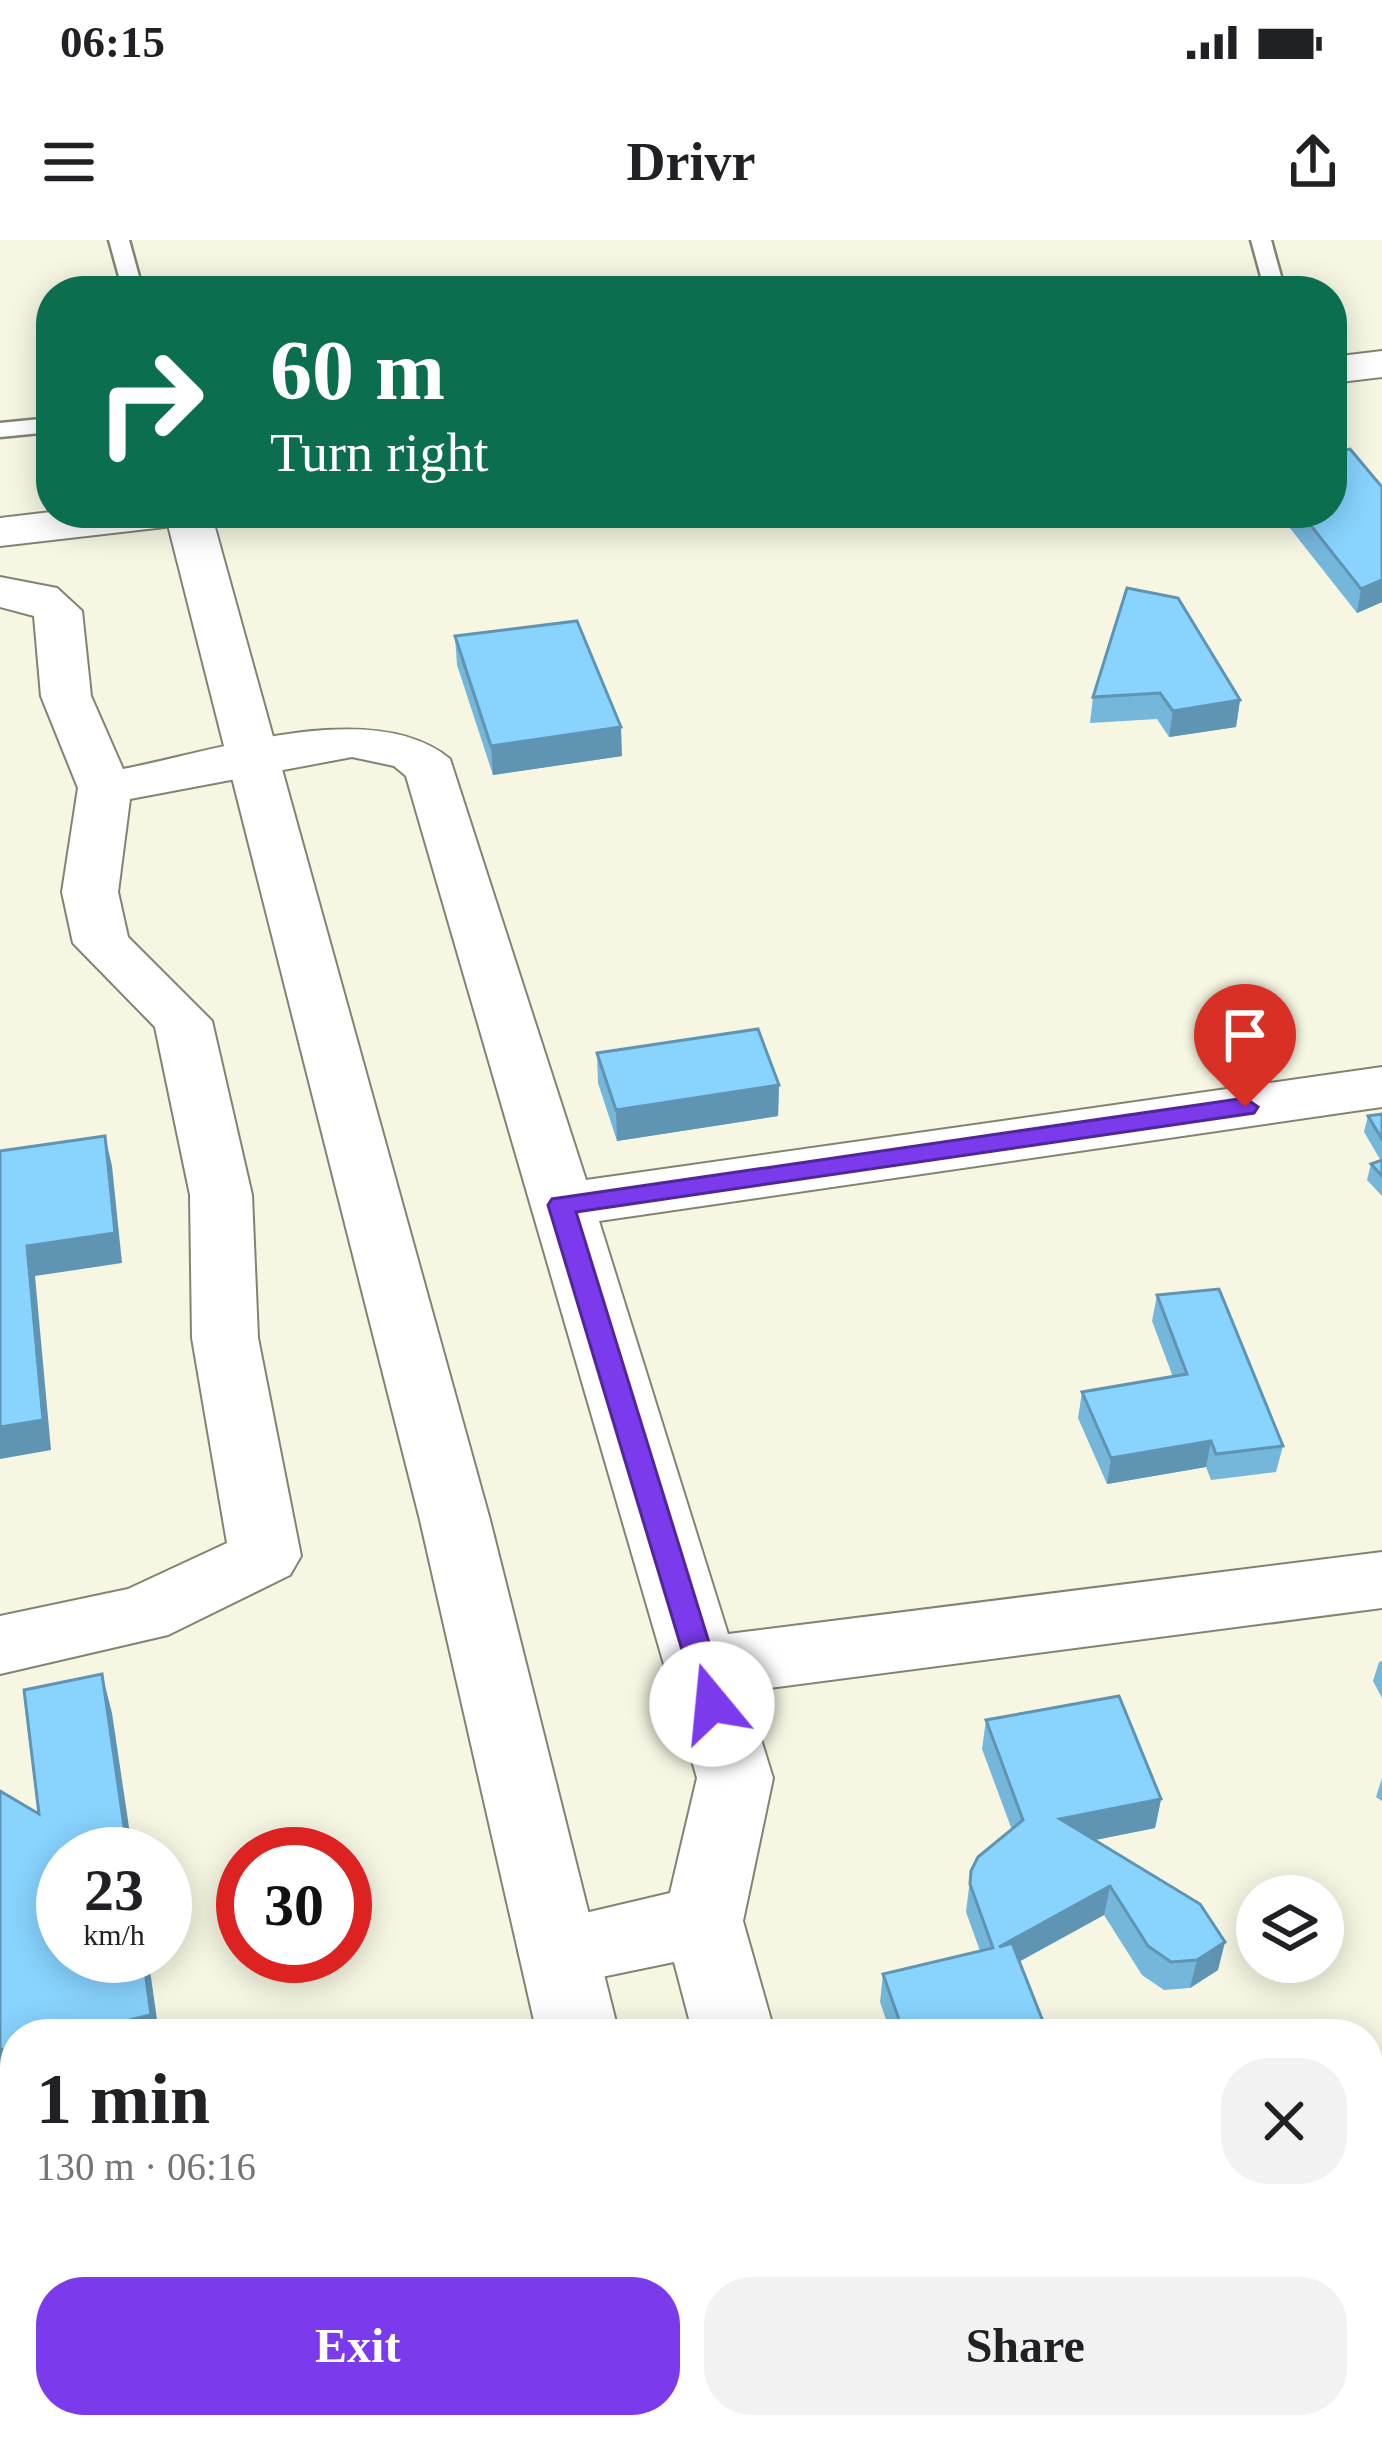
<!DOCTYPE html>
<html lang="en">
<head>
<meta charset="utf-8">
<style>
  body { margin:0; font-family:Georgia,serif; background:#f2f2f2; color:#202124; height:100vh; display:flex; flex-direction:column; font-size:45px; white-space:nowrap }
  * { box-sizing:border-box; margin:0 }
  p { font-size:39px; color:#757577 }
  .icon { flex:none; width:66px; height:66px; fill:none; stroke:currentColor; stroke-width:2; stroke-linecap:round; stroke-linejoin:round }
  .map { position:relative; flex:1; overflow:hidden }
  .sheet { position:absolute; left:0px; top:1779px; width:1383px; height:420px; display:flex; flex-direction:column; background:#fff; border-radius:48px 48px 0 0; box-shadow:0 6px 30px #0003 }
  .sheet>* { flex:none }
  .banner { position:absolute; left:36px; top:36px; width:1311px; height:252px; border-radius:48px; box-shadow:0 6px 30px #0003; background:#0b6e4f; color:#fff; overflow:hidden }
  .tools { position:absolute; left:1236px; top:1635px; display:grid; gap:24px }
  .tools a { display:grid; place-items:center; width:108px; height:108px; border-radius:50%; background:#fff; box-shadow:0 6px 30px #0003; font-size:60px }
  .speed { position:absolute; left:36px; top:1587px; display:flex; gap:24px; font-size:60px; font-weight:700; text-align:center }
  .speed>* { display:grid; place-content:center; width:156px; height:156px; border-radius:50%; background:#fff; box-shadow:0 6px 30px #0003; line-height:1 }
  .speed small { font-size:30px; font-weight:400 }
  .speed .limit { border:18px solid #d22; background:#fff; color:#111 }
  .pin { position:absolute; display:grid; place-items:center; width:102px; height:102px; color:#fff; margin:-123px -51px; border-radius:50% 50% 50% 0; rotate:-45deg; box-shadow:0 0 12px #0007 }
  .pin .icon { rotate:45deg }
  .me { position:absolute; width:132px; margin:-66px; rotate:343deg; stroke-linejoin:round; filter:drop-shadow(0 0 9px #0008) }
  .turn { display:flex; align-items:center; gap:42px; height:252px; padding:0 36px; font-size:54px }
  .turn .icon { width:156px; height:156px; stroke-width:2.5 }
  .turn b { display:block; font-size:84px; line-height:102px }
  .round { display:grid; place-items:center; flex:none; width:126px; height:126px; border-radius:48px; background:#f2f2f2 }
  .headline { display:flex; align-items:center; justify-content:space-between; height:204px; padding:0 36px }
  h1 { font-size:72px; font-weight:600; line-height:90px }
  .primary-button { display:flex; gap:24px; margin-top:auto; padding:24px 36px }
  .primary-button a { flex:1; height:138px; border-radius:48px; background:#7c3aed; color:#fff; font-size:48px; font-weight:600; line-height:138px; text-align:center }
  .primary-button a+a { background:#f2f2f2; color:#202124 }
  .status { display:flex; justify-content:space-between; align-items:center; height:84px; padding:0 60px; background:#fff; direction:ltr }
  .status svg { height:33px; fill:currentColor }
  header { display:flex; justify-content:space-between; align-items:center; height:156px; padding:0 36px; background:#fff; font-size:54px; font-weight:600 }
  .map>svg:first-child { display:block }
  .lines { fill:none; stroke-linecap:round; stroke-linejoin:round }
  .service-casing { stroke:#838372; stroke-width:5 }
  .minor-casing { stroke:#838372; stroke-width:4 }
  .secondary-casing { stroke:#838372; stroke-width:4 }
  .trunk-casing { stroke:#838372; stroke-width:4 }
  .service { fill:#fff; fill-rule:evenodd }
  .minor { fill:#fff; fill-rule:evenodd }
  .secondary { fill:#fff; fill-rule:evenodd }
  .trunk { fill:#fff; fill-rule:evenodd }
  .wall { fill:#75b6db }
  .shaded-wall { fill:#5f94b2 }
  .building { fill:#88d4ff; stroke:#5f94b2; stroke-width:3 }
  .route { fill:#7c3aed; stroke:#51269a; stroke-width:3 }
</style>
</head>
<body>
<div class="status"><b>06:15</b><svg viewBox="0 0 49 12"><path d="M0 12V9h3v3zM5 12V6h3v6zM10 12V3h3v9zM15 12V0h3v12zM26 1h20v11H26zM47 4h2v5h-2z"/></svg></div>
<header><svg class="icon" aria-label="menu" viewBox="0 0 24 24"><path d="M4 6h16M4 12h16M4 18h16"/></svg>Drivr<svg class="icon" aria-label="share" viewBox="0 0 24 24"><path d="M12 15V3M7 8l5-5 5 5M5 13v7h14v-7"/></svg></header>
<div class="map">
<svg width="1382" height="2199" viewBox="0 0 1382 2199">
  <rect width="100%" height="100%" fill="#f6f6e3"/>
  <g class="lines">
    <!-- service casing -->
    <g class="service-casing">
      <g id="service">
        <path d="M109,0H129L143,51H123Z"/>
        <path d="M1251,0H1271L1285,51H1265Z"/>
        <path d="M51,178V192L0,197V183Z"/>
      </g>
    </g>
    <!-- minor casing -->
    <g class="minor-casing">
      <g id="minor">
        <path d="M0,337L57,348L82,371L91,456L123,529C213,512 373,455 450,519L586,940L1382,827V867L599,981L728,1394L1382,1312V1368L746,1451L773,1538L743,1681L775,1794H693L674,1722L558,1746L530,1736L518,1711L530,1686L670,1653L697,1538L406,536L394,526L352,517L130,559L118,652L128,697L212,781L252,955L258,1098L301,1316L290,1335L168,1395L0,1434V1376L128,1349L227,1303L192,1098L190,955L155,787L73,703L62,652L78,548L41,456L34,376L0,367Z"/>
        <path d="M795,2184H887L891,2199H799Z"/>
      </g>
    </g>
    <!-- secondary casing -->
    <g class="secondary-casing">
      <g id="secondary">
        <path d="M165,273H211L490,1280L619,1794H537L420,1280Z"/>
        <path d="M627,2184H719L723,2199H631Z"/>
      </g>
    </g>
    <!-- trunk casing -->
    <g class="trunk-casing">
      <g id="trunk">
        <path d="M1382,111V137L1332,143V117Z"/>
        <path d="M51,272V273H188L181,283L165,287L0,306V278Z"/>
      </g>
    </g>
    <!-- service -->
    <use href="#service" class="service"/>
    <!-- minor -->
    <use href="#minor" class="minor"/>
    <!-- secondary -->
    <use href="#secondary" class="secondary"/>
    <!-- trunk -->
    <use href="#trunk" class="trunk"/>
  </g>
  <!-- wall -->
  <g class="wall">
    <path d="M1382,247V362L1357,373L1278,273H1332Z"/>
    <path d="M1127,348L1240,460L1236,487L1169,497L1157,479L1090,483L1093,457Z"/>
    <path d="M455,396L622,516L493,535L457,425Z"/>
    <path d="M597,813L779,845L778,876L617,901L598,843Z"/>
    <path d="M1382,874V956L1367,940L1371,924L1381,921L1364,892L1368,876Z"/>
    <path d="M1157,1055L1283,1206L1276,1232L1211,1240L1206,1227L1107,1244L1078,1178L1082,1152L1173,1137L1152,1081Z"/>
    <path d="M1382,1421V1458L1373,1441L1379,1422Z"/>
    <path d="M986,1480L1161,1559L1155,1588L1094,1600L1218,1730L1190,1748L1164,1750L1142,1735L1104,1675L1019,1721L1048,1794H891L880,1762L883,1734L980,1711L966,1672L971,1631L1012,1590L982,1509Z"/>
    <path d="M1382,1538V1561L1376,1557Z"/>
    <path d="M1009,2184H1147L1152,2199H1014Z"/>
  </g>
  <!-- shaded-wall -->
  <g class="shaded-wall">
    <path d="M1382,340V362L1357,373L1361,349Z"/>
    <path d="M1240,460L1236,487L1169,497L1173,471Z"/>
    <path d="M621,487L622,516L493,535L491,506Z"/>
    <path d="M779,845L778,876L617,901L616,870Z"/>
    <path d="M105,896L112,926L122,1023L35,1036L51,1210L0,1219V1187L27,1006Z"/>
    <path d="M1211,1201L1206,1227L1107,1244L1111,1218Z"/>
    <path d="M102,1434L112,1473L133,1614H128Z"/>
    <path d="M1161,1559L1155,1588L1055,1608L1060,1579Z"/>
    <path d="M1110,1646L1104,1675L995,1735L999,1707Z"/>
    <path d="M1225,1702L1218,1730L1190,1748L1197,1720Z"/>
    <path d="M143,1716H148L159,1794H69Z"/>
    <path d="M15,1807V1847L0,1850V1810Z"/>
    <path d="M1382,1999V2007L1375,2024L1368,2026V2002Z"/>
  </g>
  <!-- building -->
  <g class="building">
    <path d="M1350,209L1382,247V340L1361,349L1301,273H1332V212Z"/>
    <path d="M1127,348L1178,358L1240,460L1173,471L1160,453L1093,457Z"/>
    <path d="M577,381L621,487L491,506L455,396Z"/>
    <path d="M758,789L779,845L616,870L597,813Z"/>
    <path d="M1382,874V899L1368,876Z"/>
    <path d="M105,896L115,993L27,1006L43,1180L0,1187V911Z"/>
    <path d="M1382,920V936L1371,924Z"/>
    <path d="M1219,1049L1283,1206L1216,1214L1211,1201L1111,1218L1082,1152L1187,1134L1157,1055Z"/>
    <path d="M102,1434L128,1614H63V1716H143L151,1775L69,1794H15V1807L0,1810V1551L39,1574L24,1450Z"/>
    <path d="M1119,1456L1161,1559L1060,1579L1200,1664L1225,1702L1197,1720L1171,1722L1148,1706L1110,1646L999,1707L1012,1703L1048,1794H904L883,1734L993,1708L970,1644L971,1631L978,1617L1023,1580L986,1480Z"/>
    <path d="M1382,1896V1984H1380L1382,1999L1368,2002V1898Z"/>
    <path d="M1023,2184H1147L1152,2199H1028Z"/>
  </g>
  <!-- route -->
  <path class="route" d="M1245,858L1258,867L1254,873L576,972L728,1464L712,1477L701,1473L548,965L552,959Z"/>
</svg>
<div class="tools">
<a><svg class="icon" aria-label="layers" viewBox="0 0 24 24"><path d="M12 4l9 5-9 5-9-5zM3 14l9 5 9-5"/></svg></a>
</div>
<div class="speed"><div>23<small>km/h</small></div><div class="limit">30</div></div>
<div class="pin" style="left:1245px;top:867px;background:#d93025"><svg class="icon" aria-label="arrive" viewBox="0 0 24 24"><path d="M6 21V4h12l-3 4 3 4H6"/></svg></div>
<svg class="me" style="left:712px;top:1464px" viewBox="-20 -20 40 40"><circle r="19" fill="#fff"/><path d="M0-13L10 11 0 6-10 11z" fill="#7c3aed"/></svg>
<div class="banner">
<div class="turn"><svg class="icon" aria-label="right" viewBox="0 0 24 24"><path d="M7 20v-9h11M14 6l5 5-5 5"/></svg><div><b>60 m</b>Turn right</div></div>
</div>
<section class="sheet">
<div class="headline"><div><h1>1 min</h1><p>130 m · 06:16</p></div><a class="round"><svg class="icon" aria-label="close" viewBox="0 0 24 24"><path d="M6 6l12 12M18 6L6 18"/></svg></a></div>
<div class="primary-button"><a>Exit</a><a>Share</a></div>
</section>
</div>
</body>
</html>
